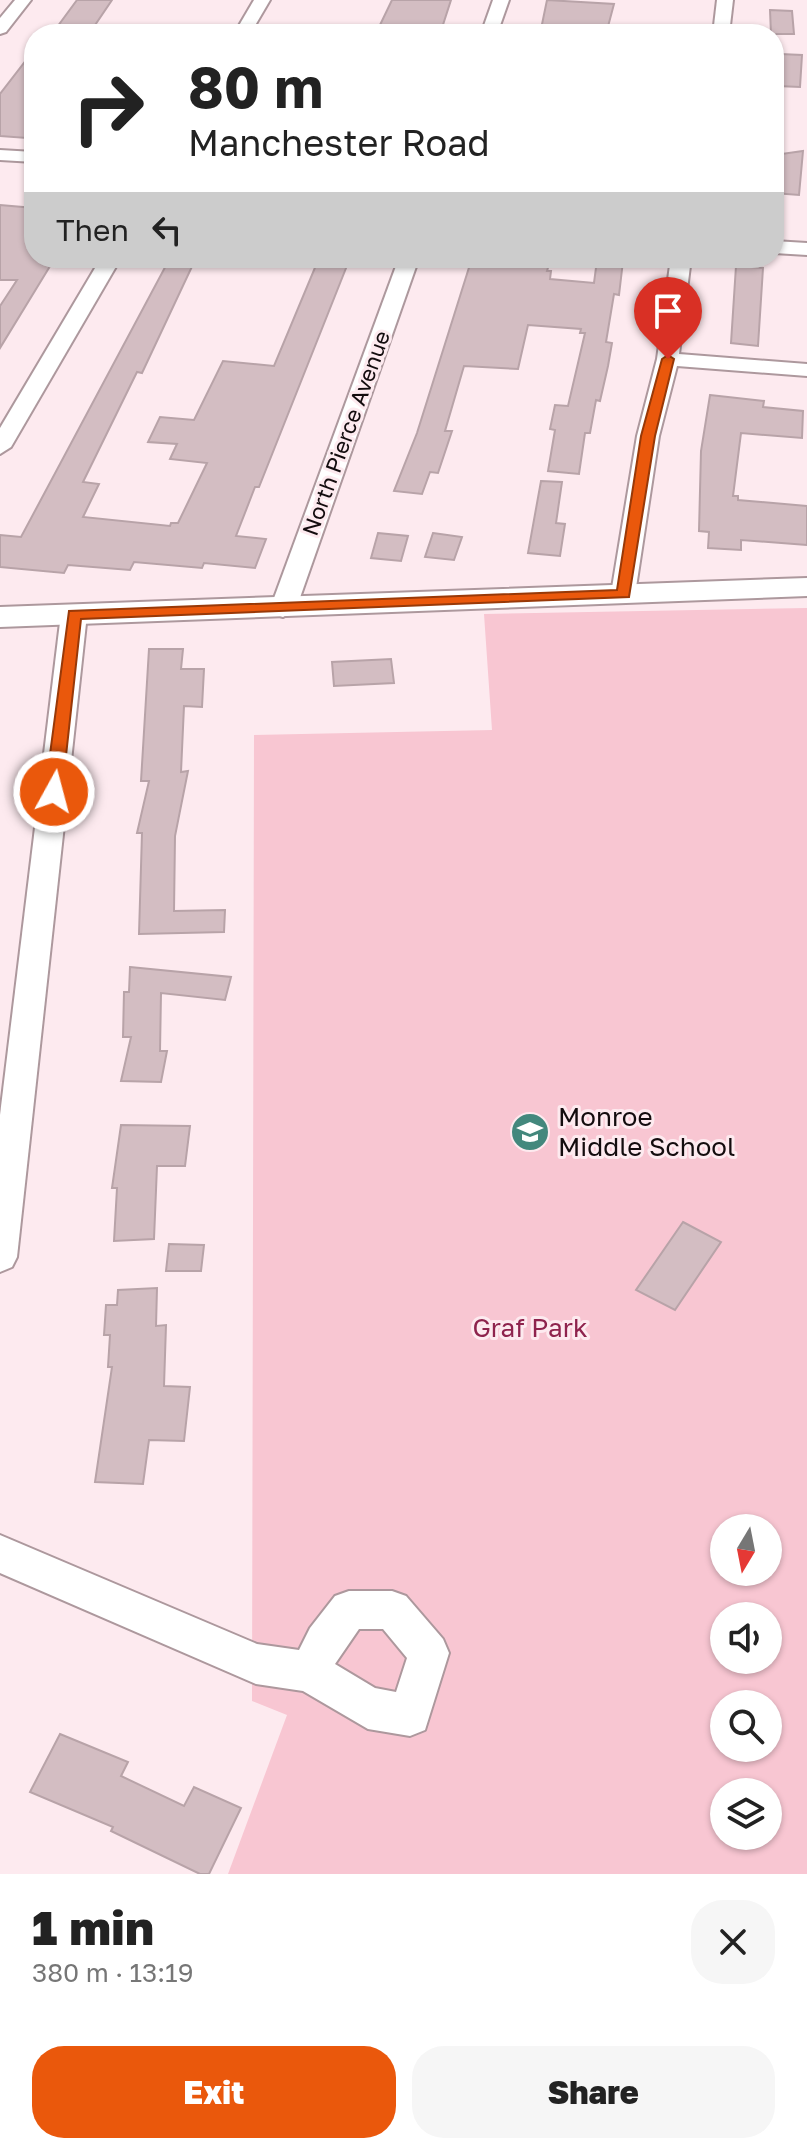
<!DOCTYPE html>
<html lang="en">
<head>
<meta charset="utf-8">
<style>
  body { margin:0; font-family:"Golos Text",sans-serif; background:#f6f6f6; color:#222; height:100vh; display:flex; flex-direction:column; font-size:30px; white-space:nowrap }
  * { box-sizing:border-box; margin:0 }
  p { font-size:26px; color:#767676 }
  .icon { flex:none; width:44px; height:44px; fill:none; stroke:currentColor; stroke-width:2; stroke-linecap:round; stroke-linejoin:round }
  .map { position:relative; height:1874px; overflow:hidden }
  .drawer { display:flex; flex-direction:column; background:#fff; flex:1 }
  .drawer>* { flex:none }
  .top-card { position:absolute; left:24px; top:24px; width:760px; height:244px; border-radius:32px; box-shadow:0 2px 6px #0004; background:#fff; color:#222; overflow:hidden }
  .needle { width:52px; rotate:190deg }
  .fabs { position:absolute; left:710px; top:1514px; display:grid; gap:16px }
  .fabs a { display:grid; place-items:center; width:72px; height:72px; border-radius:50%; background:#fff; box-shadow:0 2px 6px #0004; font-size:40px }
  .pin { position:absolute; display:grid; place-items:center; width:68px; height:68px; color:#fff; margin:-82px -34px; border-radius:50% 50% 50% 0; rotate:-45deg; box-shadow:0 0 8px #0007 }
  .pin .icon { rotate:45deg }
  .me { position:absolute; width:88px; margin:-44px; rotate:7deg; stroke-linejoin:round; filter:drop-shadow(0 0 6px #0008) }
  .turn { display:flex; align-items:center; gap:28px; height:168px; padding:0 32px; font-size:36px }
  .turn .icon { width:104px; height:104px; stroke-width:2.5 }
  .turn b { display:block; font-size:56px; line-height:68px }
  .then { display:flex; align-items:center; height:76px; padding:0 32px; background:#0003; gap:16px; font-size:30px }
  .round { display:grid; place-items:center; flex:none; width:84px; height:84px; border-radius:32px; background:#f6f6f6 }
  .summary { display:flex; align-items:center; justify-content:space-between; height:136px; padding:0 32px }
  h1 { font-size:48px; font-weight:800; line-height:60px }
  .primary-button { display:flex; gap:16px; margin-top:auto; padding:16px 32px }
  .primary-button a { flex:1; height:92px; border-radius:32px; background:#ea580c; color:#fff; font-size:32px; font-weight:800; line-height:92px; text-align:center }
  .primary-button a+a { background:#f6f6f6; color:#222 }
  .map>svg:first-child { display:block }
  .green { fill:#f8c6d2; fill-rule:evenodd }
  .building { fill:#d3bdc2; stroke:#b8a3a8; stroke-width:2 }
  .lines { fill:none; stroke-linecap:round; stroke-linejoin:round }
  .minor-casing { stroke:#ad989d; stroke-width:4 }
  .tertiary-casing { stroke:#ad989d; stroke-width:4 }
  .minor { fill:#fff; fill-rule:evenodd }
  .tertiary { fill:#fff; fill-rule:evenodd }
  .route { fill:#ea580c; stroke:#983908; stroke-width:2 }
  .labels { text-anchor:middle; stroke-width:6; stroke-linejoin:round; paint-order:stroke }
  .far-street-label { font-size:22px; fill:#130c0e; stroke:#fdeaef }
  .poi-label { font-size:26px; fill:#130c0e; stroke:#fdeaef; text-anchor:start }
  .park-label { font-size:26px; fill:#8e234d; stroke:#fdeaef }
</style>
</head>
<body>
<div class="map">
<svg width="807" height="1874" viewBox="0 0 807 1874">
  <rect width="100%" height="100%" fill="#fdeaef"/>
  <!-- green -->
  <path class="green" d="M807,608V1874H228L287,1715L252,1701L254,735L492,730L484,614ZM724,1528H768V1572H724ZM724,1616H768V1660H724ZM724,1704H768V1748H724ZM724,1792H768V1836H724Z"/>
  <!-- building -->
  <g class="building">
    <path d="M77,0H112L89,34H52Z"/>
    <path d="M392,0H451L440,34H417L420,27H379Z"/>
    <path d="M547,0L614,4L606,34H540Z"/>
    <path d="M770,10L792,11L794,34H771Z"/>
    <path d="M34,50V128L27,138L0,136V94Z"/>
    <path d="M780,54L802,55L800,87L777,86Z"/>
    <path d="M803,151L799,195L774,193V155Z"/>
    <path d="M0,205L34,208V258H55L0,348V306L17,280H0Z"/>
    <path d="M170,258H196L142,373L137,372L83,482L99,484L83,517L170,526L171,523H178L207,463L170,459L177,444L148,442L160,417L194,420L223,361L274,366L319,258H350L259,487H255L236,536L266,539L255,568L204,563L202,568L134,562L130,570L68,565L64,573L0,567V535L21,537Z"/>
    <path d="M472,258H551L547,271H551L550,279L594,283L597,260L623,261L619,295L614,294L606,342L612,343L608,366L600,401L596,400L590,433H585L579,474L548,471L555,430L550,429L555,405L568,406L585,333H580L581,329L528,325L518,369L464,366L445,431H452L438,473L430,472L422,494L394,491L417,433Z"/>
    <path d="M736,266L763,268L758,346L731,343Z"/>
    <path d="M710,395L764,401L763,407L803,411L802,438L741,433L733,496H738V500L807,506V545L741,540V550L708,548L709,532L699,531L701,451Z"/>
    <path d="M541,481L562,482L556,523L565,524L560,556L528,553Z"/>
    <path d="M378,533L408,536L401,561L371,558Z"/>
    <path d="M433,533L462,537L454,560L425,557Z"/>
    <path d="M149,649H183L181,669H204L202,707L184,706L181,772L188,771L175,836L174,911L225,910L224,932L139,934L142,833H137L149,781H141Z"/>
    <path d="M391,659L394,683L334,686L332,662Z"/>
    <path d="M130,967L231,977L225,1000L161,993L160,1051H167L161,1082L121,1081L131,1037H123L124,992H129Z"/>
    <path d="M121,1125L190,1126L185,1166H157L154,1239L114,1241L117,1188H112Z"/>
    <path d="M683,1222L721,1242L675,1310L636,1290Z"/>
    <path d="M169,1244L204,1245L201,1271H166Z"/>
    <path d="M157,1288L156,1326L166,1325L164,1386L190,1387L184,1441L149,1440L143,1484L95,1482L112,1367H108L110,1335H104L106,1305H117L118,1290Z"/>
    <path d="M60,1734L128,1762L121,1776L184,1806L194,1787L241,1808L209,1874H200L111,1831L113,1827L30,1792Z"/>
  </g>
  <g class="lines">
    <!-- minor casing -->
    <g class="minor-casing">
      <g id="minor">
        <path d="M15,0H31L6,32L0,34V18Z"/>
        <path d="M254,0H270L250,34H234Z"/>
        <path d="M493,0H509L497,34H481Z"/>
        <path d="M717,0H733L729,34H713Z"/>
        <path d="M0,150L34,152V162L0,160Z"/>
        <path d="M774,241L807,243V255L774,253Z"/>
        <path d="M101,258H121L11,447L0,454V428Z"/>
        <path d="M399,258H419L296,609L283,617L274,614L270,609Z"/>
        <path d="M671,258H691L679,354L807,364V376L677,366L659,436L635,594L623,601L611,594L637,436L657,359Z"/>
        <path d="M74,606L87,614L17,1257L12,1267L0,1272V1115L61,614Z"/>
        <path d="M0,1535L257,1644L299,1650L310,1628L335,1596L349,1591H392L406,1596L443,1639L449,1653L425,1730L410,1736L368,1729L303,1691L256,1684L0,1573ZM359,1629H383L407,1658L396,1692L375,1688L335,1664Z"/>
      </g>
    </g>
    <!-- tertiary casing -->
    <g class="tertiary-casing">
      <path id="tertiary" d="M807,578V596L0,627V607Z"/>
    </g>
    <!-- minor -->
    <use href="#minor" class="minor"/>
    <!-- tertiary -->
    <use href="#tertiary" class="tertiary"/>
  </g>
  <!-- route -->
  <path class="route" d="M668,355L674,359L655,436L629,597L81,619L62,792L60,796H48L45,792L69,611L617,590L641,436L662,359Z"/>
  <!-- icons -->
  <defs>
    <g id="school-disc" transform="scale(2)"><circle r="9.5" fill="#43887d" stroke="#fdeaef"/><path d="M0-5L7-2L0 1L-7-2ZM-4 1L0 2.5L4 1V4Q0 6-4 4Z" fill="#fff"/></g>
  </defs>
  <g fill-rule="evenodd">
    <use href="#school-disc" x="530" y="1132"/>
  </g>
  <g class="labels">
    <!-- far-street labels -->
    <g class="far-street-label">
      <text transform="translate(346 433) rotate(-70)" y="8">North Pierce Avenue</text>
    </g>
    <!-- poi labels -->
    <g class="poi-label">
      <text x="558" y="1126">Monroe<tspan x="558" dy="30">Middle School</tspan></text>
    </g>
    <!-- park labels -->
    <g class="park-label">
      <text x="530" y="1337">Graf Park</text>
    </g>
  </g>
</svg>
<div class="fabs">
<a><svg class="needle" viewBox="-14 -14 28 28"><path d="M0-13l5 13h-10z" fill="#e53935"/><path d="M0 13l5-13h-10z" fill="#767676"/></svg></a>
<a><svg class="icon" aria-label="sound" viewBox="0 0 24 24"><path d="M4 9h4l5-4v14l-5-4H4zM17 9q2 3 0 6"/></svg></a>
<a><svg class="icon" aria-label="search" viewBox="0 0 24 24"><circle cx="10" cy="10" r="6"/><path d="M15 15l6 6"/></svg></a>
<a><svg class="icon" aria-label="layers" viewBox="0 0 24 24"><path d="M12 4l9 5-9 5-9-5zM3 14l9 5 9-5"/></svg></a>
</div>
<div class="pin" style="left:668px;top:359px;background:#d93025"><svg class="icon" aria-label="arrive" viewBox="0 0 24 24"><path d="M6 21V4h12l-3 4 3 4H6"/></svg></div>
<svg class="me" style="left:54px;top:792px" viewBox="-20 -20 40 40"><circle r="17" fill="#ea580c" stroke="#fff" stroke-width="3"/><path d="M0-11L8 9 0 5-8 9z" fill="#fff"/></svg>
<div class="top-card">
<div class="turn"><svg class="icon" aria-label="right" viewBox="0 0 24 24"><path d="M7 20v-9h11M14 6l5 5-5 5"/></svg><div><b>80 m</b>Manchester Road</div></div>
<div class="then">Then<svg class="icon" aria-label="left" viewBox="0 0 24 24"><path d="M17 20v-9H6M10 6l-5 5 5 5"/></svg></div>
</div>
</div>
<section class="drawer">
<div class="summary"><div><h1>1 min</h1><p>380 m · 13:19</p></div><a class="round"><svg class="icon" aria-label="close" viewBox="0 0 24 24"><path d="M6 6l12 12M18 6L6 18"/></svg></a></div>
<div class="primary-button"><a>Exit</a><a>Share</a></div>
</section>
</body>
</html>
